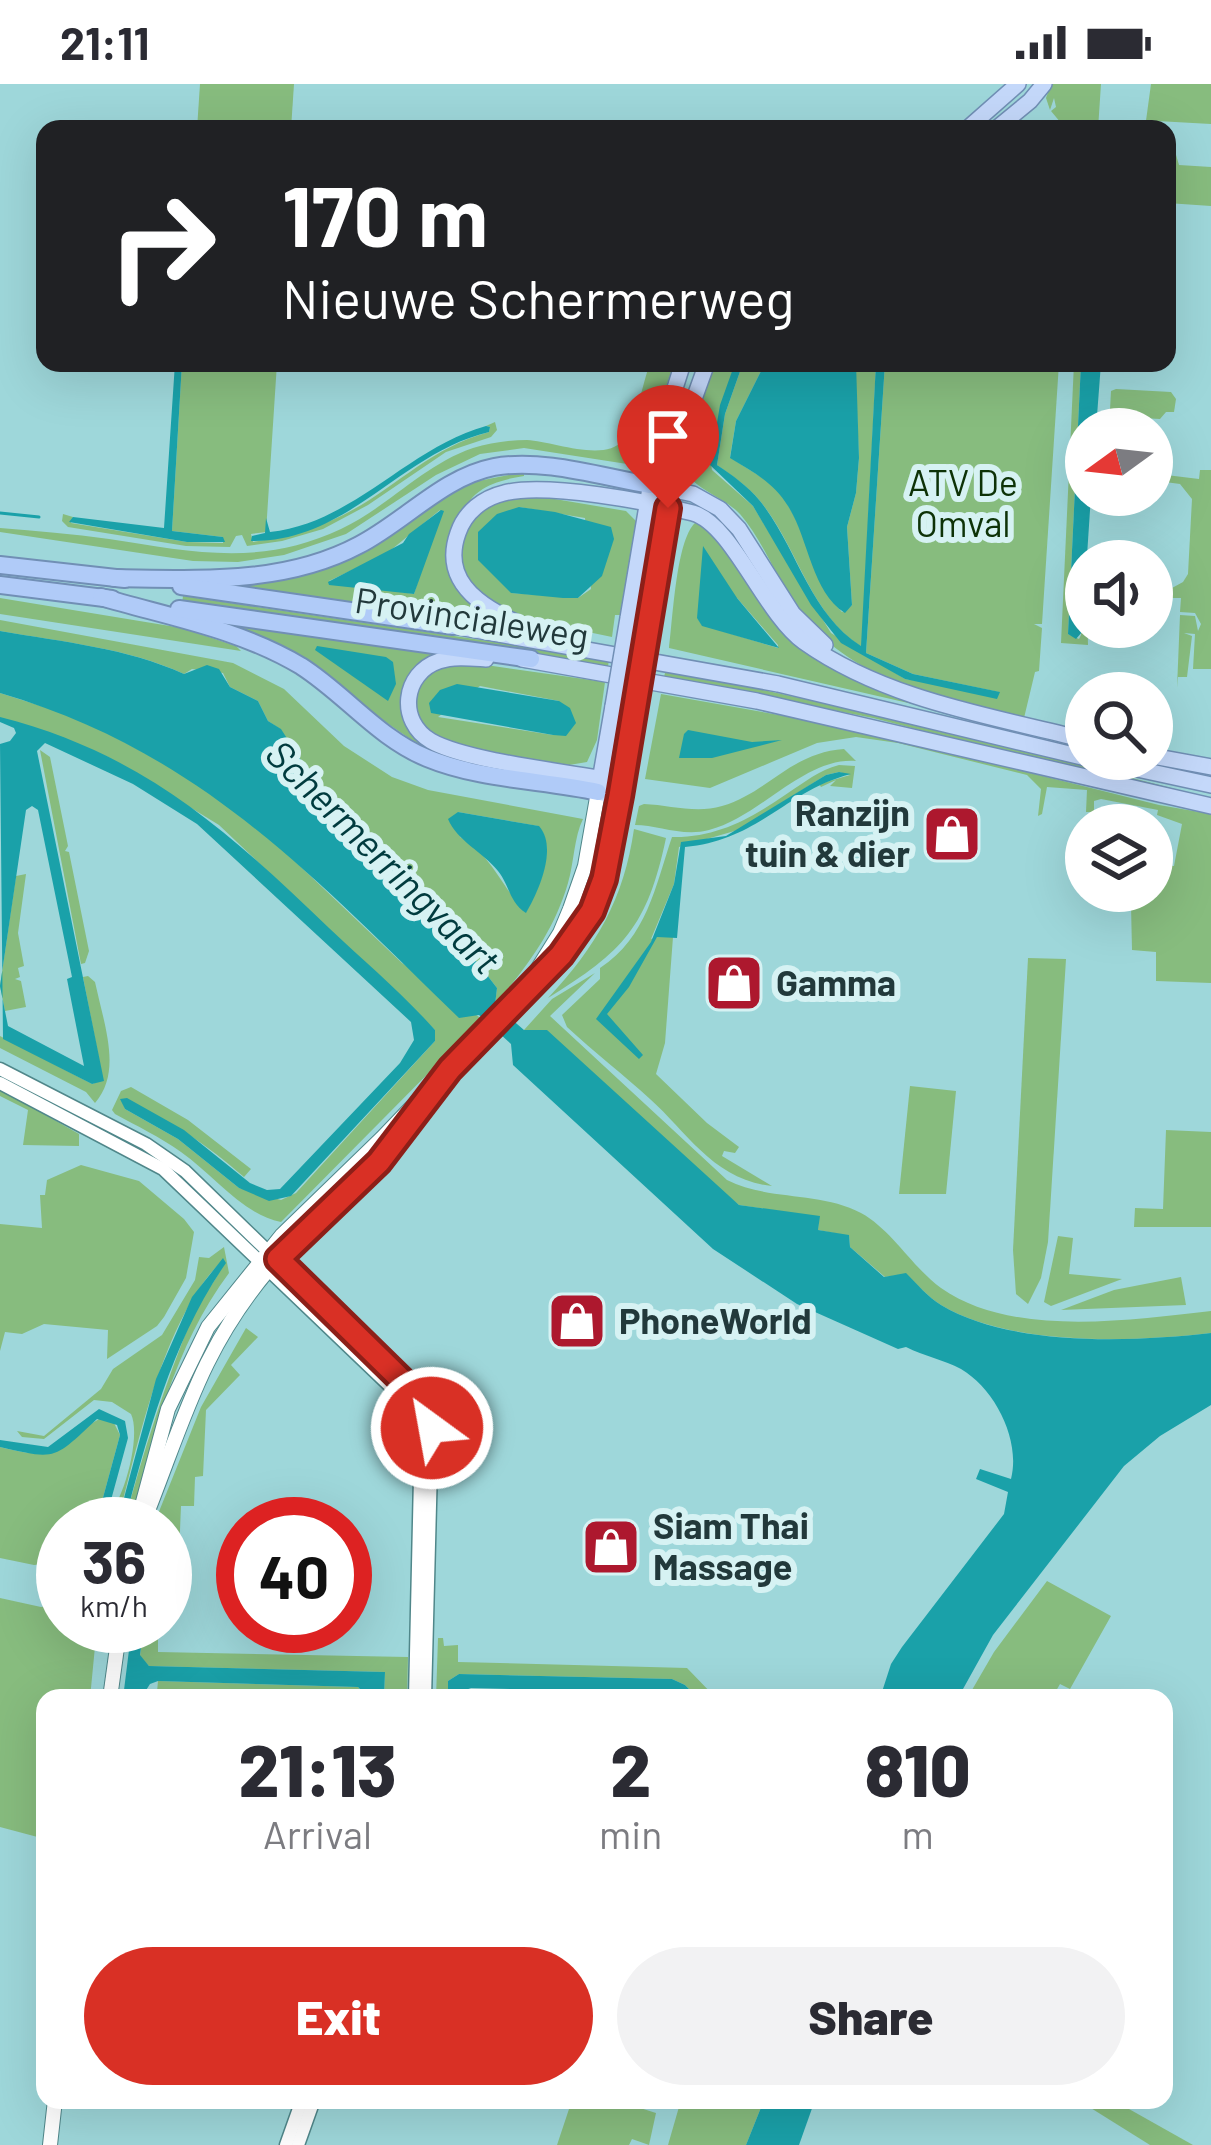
<!DOCTYPE html>
<html lang="en">
<head>
<meta charset="utf-8">
<style>
  body { margin:0; font-family:Barlow,sans-serif; background:#f2f2f3; color:#2b2b33; height:100vh; display:flex; flex-direction:column; font-size:45px; white-space:nowrap }
  * { box-sizing:border-box; margin:0 }
  p { font-size:39px; color:#7c7c81 }
  .icon { flex:none; width:66px; height:66px; fill:none; stroke:currentColor; stroke-width:2; stroke-linecap:round; stroke-linejoin:round }
  .map { position:relative; flex:1; overflow:hidden }
  .drawer { position:absolute; left:36px; top:1605px; width:1137px; height:420px; display:flex; flex-direction:column; background:#fff; border-radius:24px; box-shadow:0 12px 48px #0002 }
  .drawer>* { flex:none }
  .top-card { position:absolute; left:36px; top:36px; width:1140px; height:252px; border-radius:24px; box-shadow:0 12px 48px #0002; background:#202124; color:#fff; overflow:hidden }
  .needle { width:78px; rotate:255deg }
  .tools { position:absolute; left:1065px; top:324px; display:grid; gap:24px }
  .tools a { display:grid; place-items:center; width:108px; height:108px; border-radius:50%; background:#fff; box-shadow:0 12px 48px #0002; font-size:60px }
  .speed { position:absolute; left:36px; top:1413px; display:flex; gap:24px; font-size:60px; font-weight:700; text-align:center }
  .speed>* { display:grid; place-content:center; width:156px; height:156px; border-radius:50%; background:#fff; box-shadow:0 12px 48px #0002; line-height:1 }
  .speed small { font-size:30px; font-weight:400 }
  .speed .limit { border:18px solid #d22; background:#fff; color:#111 }
  .pin { position:absolute; display:grid; place-items:center; width:102px; height:102px; color:#fff; margin:-123px -51px; border-radius:50% 50% 50% 0; rotate:-45deg; box-shadow:0 0 12px #0007 }
  .pin .icon { rotate:45deg }
  .me { position:absolute; width:132px; margin:-66px; rotate:328deg; stroke-linejoin:round; filter:drop-shadow(0 0 9px #0008) }
  .turn { display:flex; align-items:center; gap:42px; height:252px; padding:0 48px; font-size:54px }
  .turn .icon { width:156px; height:156px; stroke-width:2.5 }
  .turn b { display:block; font-size:84px; line-height:102px }
  .eta { display:flex; justify-content:space-evenly; align-items:center; height:204px; text-align:center }
  .eta b { font-size:72px; font-weight:800; line-height:84px }
  .action { display:flex; gap:24px; margin-top:auto; padding:24px 48px }
  .action a { flex:1; height:138px; border-radius:72px; background:#d93025; color:#fff; font-size:48px; font-weight:800; line-height:138px; text-align:center }
  .action a+a { background:#f2f2f3; color:#2b2b33 }
  .status { display:flex; justify-content:space-between; align-items:center; height:84px; padding:0 60px; background:#fff; direction:ltr }
  .status svg { height:33px; fill:currentColor }
  .map>svg:first-child { display:block }
  .green { fill:#87bc7e; fill-rule:evenodd }
  .water { fill:#1aa1a9; fill-rule:evenodd }
  .lines { fill:none; stroke-linecap:round; stroke-linejoin:round }
  .stream { stroke:#1aa1a9; stroke-width:3 }
  .tertiary-casing { stroke:#50878a; stroke-width:15 }
  .secondary-casing { stroke:#50878a; stroke-width:16 }
  .primary-casing { stroke:#718fb5; stroke-width:18 }
  .trunk-casing { stroke:#718fb5; stroke-width:20 }
  .tertiary { stroke:#fff; stroke-width:12 }
  .secondary { stroke:#fff; stroke-width:14 }
  .primary { stroke:#c4d8fa; stroke-width:15 }
  .trunk { stroke:#b0cbf8; stroke-width:16 }
  .primary-bridge-casing { stroke:#718fb5; stroke-width:18; stroke-linecap:butt }
  .primary-bridge { stroke:#c4d8fa; stroke-width:15 }
  .route-casing { stroke:#8d1f18; stroke-width:30 }
  .route { stroke:#d93025; stroke-width:21 }
  .labels { text-anchor:middle; stroke-width:12; stroke-linejoin:round; paint-order:stroke }
  .park-label { font-size:36px; fill:#0d3207; stroke:#d6f2f3 }
  .street-label { font-size:36px; fill:#22393b; stroke:#d6f2f3 }
  .poi-label { font-size:36px; font-weight:bold; fill:#22393b; stroke:#d6f2f3; text-anchor:start }
  .water-label { font-size:39px; font-style:italic; fill:#003b3e; stroke:#d6f2f3 }
</style>
</head>
<body>
<div class="status"><b>21:11</b><svg viewBox="0 0 49 12"><path d="M0 12V9h3v3zM5 12V6h3v6zM10 12V3h3v9zM15 12V0h3v12zM26 1h20v11H26zM47 4h2v5h-2z"/></svg></div>
<div class="map">
<svg width="1211" height="2061" viewBox="0 0 1211 2061">
  <rect width="100%" height="100%" fill="#9ed7da"/>
  <!-- green -->
  <g class="green">
    <path d="M200,0H294L291,45H197Z"/>
    <path d="M1051,0H1101L1098,45H1066L1051,27L1056,23L1054,14L1050,26L1046,14Z"/>
    <path d="M1151,0H1211V40L1157,37L1155,44H1145Z"/>
    <path d="M1167,57H1172L1179,81L1211,83V122L1167,119Z"/>
    <path d="M182,279H277L266,448L251,450L253,458C285,453 314,445 343,431C397,404 427,365 489,348L490,343L486,342L495,338L497,346L491,353L446,368L368,421L323,445L282,457L247,462L242,451L236,452L230,463L186,462L68,443L62,437L63,430L73,433L71,439L187,458L223,459V453L172,447Z"/>
    <path d="M650,279H674L640,382L524,364L480,370L436,391L346,450L284,471L238,478L193,477L0,448V444C36,447 73,450 109,455C193,468 260,483 341,445C388,423 423,381 473,364C490,359 509,356 527,356C552,357 605,379 623,356C635,342 643,298 650,279Z"/>
    <path d="M713,279H735L709,368L712,386L753,422L831,549L905,595L999,608L913,590L866,569L885,279H1059L1042,540H1034L1042,544L1039,587L1035,588L1024,634C942,615 850,598 797,524C776,494 764,458 740,430C724,412 682,402 682,375C682,344 702,308 713,279Z"/>
    <path d="M743,279H765L736,337L730,373C746,385 764,392 778,407C808,443 809,492 842,528L852,521L847,443L856,409L859,374L855,286L856,279H876L862,563C809,530 798,463 760,417C749,403 731,391 717,381L725,330Z"/>
    <path d="M1074,279H1081L1068,550L1079,555L1081,551L1086,486L1088,561L1061,559Z"/>
    <path d="M1116,305L1171,308L1176,315L1174,328H1166L1160,335L1142,334L1136,345H1109L1111,307Z"/>
    <path d="M1200,386H1211V585H1193L1195,550L1184,549L1192,552L1187,593H1178L1177,604L1180,531L1195,532L1198,547L1201,540L1195,529L1180,528L1181,514H1171L1172,504L1183,498L1188,490L1192,415L1180,400L1158,397V390L1199,395Z"/>
    <path d="M524,388V392C458,402 459,431 454,488L521,544L219,501L312,483L453,402ZM440,426L414,510L329,497L386,470Z"/>
    <path d="M543,413L626,427L636,437L620,531H615L612,553L521,534L470,505L458,462L478,425L508,414ZM519,423L585,434L591,505L578,514L511,509Z"/>
    <path d="M695,439H701L860,598L917,621L669,564C673,535 676,457 695,439ZM737,514L778,561V564L702,541L697,533Z"/>
    <path d="M183,512L609,575L608,583L182,520Z"/>
    <path d="M0,514L182,544L236,562L241,567L0,530Z"/>
    <path d="M195,532L453,569L432,575L402,622L408,646L429,668L358,619Z"/>
    <path d="M0,536L233,579L284,605L344,662L392,693L428,706L583,735C574,753 574,779 568,799C554,847 527,883 495,920L497,904L411,793L354,751L328,722L299,673L280,645L268,637L258,617L230,603L223,589L192,585L184,590C128,564 62,558 0,547ZM458,728L538,742C558,762 538,807 526,828C501,803 493,772 460,753Z"/>
    <path d="M465,578L605,598L597,656L587,678L569,681L451,662L438,657L414,632C418,591 424,587 465,578ZM480,602L559,617L553,651L438,633Z"/>
    <path d="M666,585L915,639L1179,706L1115,696L873,634L664,593Z"/>
    <path d="M0,609L82,635L194,696L281,764L402,879L482,935L281,1138C242,1130 215,1092 181,1068C160,1053 137,1042 115,1030L112,1026L121,1007L131,1003L188,1036L251,1085L244,1093C206,1060 170,1035 122,1017L125,1025L178,1055L239,1104L281,1116L296,1109L435,957V946L219,741L108,673L0,634Z"/>
    <path d="M661,610L847,643L1159,721L1211,730V899L1156,897V868L1132,866L1131,821L1112,819L1113,807H1152V781L1174,782L1182,740L1157,731L1158,726L1101,715L1094,717V728H1086L1087,706L1047,703L1042,730L1038,732L1041,705L1027,691L898,659L856,653L817,659L710,704L645,695Z"/>
    <path d="M844,665L856,677C804,673 760,733 709,746C683,753 657,741 635,741L639,722L644,720C670,721 696,730 722,722C769,708 790,669 844,665Z"/>
    <path d="M40,666L50,673L68,762L65,767L69,768L89,867L85,879L81,880Z"/>
    <path d="M839,681L855,682L852,704L830,702L836,696L821,703L819,700L850,691L839,688L826,691L738,746L679,763L674,800L651,855L663,851L673,853L665,959L656,990L707,1039L739,1063L735,1069L724,1067L722,1072L772,1102C714,1096 688,1049 650,1015C624,991 594,968 567,943L562,931L600,895V884C647,853 655,803 672,753C717,754 752,734 788,709C805,698 819,686 839,681Z"/>
    <path d="M634,745L666,754C647,843 624,867 548,914C596,863 624,815 634,745Z"/>
    <path d="M26,790L18,849L24,882L18,884L20,893L15,895L21,897L26,923L5,927L0,902L16,792Z"/>
    <path d="M1028,874L1066,875L1048,1158L1041,1194L1028,1220L1016,1210L1013,1166Z"/>
    <path d="M595,889L550,932L727,1096C768,1117 820,1107 861,1129C892,1146 912,1183 941,1204C1012,1254 1129,1236 1211,1227V1249C1132,1258 1012,1263 941,1221C928,1213 917,1200 906,1190L885,1193L850,1163L849,1152L818,1146L819,1133L739,1121L524,946L552,915Z"/>
    <path d="M88,892L95,898C105,944 122,988 95,1019L86,1008L0,964V952L92,1000L103,996L83,893Z"/>
    <path d="M910,1002L956,1007L946,1110H899Z"/>
    <path d="M0,1005L79,1050V1062L23,1061L28,1026L0,1012Z"/>
    <path d="M1166,1046L1211,1048V1143H1134L1135,1124L1163,1125Z"/>
    <path d="M81,1081L139,1097L184,1135L194,1148L186,1194L164,1233L157,1242L107,1275L108,1246L44,1240L22,1250L5,1248L0,1267V1140L42,1144L40,1111H45L47,1096Z"/>
    <path d="M1058,1152L1073,1154L1069,1190L1122,1195L1051,1222L1044,1218Z"/>
    <path d="M224,1163L229,1189C175,1261 152,1354 130,1440H124C143,1368 165,1300 193,1231C202,1210 220,1195 224,1175C164,1231 138,1360 117,1440H101C122,1426 142,1353 131,1330L112,1318L94,1316L44,1355L22,1353L17,1347L44,1352L101,1305L113,1285L162,1251L195,1196L199,1173L209,1174Z"/>
    <path d="M1181,1193L1186,1221L1061,1226L1114,1206Z"/>
    <path d="M246,1244L258,1253L231,1281L240,1291L206,1326L203,1392L195,1393L194,1422H181L178,1494H165V1440H154L201,1323Z"/>
    <path d="M101,1334L114,1339L120,1351L101,1421L73,1440H63V1478L34,1481L0,1474V1363C69,1380 49,1363 101,1334Z"/>
    <path d="M1047,1497L1111,1532L1070,1605L1060,1600L1052,1614H987L972,1606L994,1568Z"/>
    <path d="M0,1514L41,1523L63,1519V1542H97L90,1614H45V1755L0,1743Z"/>
    <path d="M144,1542H158V1568L408,1573L407,1614H384L385,1588L149,1582L140,1572Z"/>
    <path d="M438,1554H443L444,1562L458,1561V1578L687,1584L716,1614H698L685,1601L672,1595L459,1590L448,1597V1614H436Z"/>
    <path d="M158,1597L358,1603L369,1614H222V1609L157,1608Z"/>
    <path d="M572,2016H615L656,2029L649,2061L632,2055L629,2061H557Z"/>
    <path d="M681,2016H764L746,2061H668Z"/>
    <path d="M1078,2016H1113L1193,2061H1150Z"/>
  </g>
  <!-- water -->
  <g class="water">
    <path d="M175,279H182L172,447L223,453L225,458H187L69,438L73,433L164,444Z"/>
    <path d="M735,279H743L725,330L717,381C732,391 748,402 760,417C797,463 809,529 861,562L876,279H885L866,569L913,590L1000,608L997,615L905,595L841,559L811,521L753,422L710,381L720,321Z"/>
    <path d="M765,279H856L859,374L856,409L847,443L852,521L845,529C811,507 809,455 788,422C773,398 753,388 730,374L736,337Z"/>
    <path d="M1081,279H1101L1096,345H1086V411H1091L1082,548L1076,555L1068,550Z"/>
    <path d="M486,342L490,343L489,348C400,369 349,458 251,457L252,452L265,449L266,434L270,448C354,439 407,364 486,342Z"/>
    <path d="M519,423L555,428L611,443L614,455L602,492L578,514H563L511,509L478,476V448L497,430Z"/>
    <path d="M441,426L444,427L414,510L329,501L328,498L403,459L409,450Z"/>
    <path d="M703,462L737,514L779,564L702,542L697,534Z"/>
    <path d="M0,547C63,558 127,564 184,590L207,581L219,585L230,603L258,617L268,637L281,645L299,673L328,722L354,751L411,793L497,904L495,921L524,946H547L739,1121L820,1132L818,1146L849,1151L850,1163L884,1193L906,1189C917,1200 928,1213 941,1221C1011,1263 1132,1258 1211,1249V1321L1160,1352L1124,1382L993,1551L958,1614H880L891,1580L902,1563L1004,1430L1008,1408L976,1395L980,1385L1011,1395C1021,1356 995,1305 961,1285C944,1276 924,1272 906,1263L898,1265L797,1220L713,1165L513,981L511,960L479,931L459,934C313,793 201,668 0,609Z"/>
    <path d="M317,562L386,573L393,578L396,600L388,617L315,566Z"/>
    <path d="M457,600L559,617L570,624L576,639L566,652L553,651L431,629L429,619L440,606Z"/>
    <path d="M0,633C142,669 227,746 329,844C365,878 403,910 435,946V957L291,1112L269,1117L239,1104L178,1055L125,1025L120,1015L127,1014L184,1046L250,1099L267,1106L280,1105L400,979L414,956L411,938L197,740L133,700L45,659L37,667L104,997L92,1000L3,955L0,660L10,657L16,649L14,644L0,638ZM32,722L38,726L72,893L67,895L84,982L8,942L0,902L26,726Z"/>
    <path d="M688,646L752,658L782,656L712,674H679L684,650Z"/>
    <path d="M839,688L851,690C787,706 759,756 685,763L677,854L657,853L629,903L607,930L643,971L639,975L596,935L651,858L674,800L681,758L726,752L826,691Z"/>
    <path d="M458,728L539,742C558,763 539,807 526,829C509,818 510,802 498,787C483,768 457,757 448,735Z"/>
    <path d="M223,1174L226,1179C173,1255 148,1349 124,1440H117L156,1295L192,1213Z"/>
    <path d="M99,1325L125,1337L128,1354L108,1427L85,1440H73L101,1421L120,1351L117,1341L97,1335C53,1376 57,1376 0,1363V1356L48,1363Z"/>
    <path d="M132,1542H144L140,1571L149,1582L385,1588L384,1614H369L358,1603L158,1597L150,1600L141,1614H123Z"/>
    <path d="M459,1590L672,1595L685,1601L698,1614H651L646,1609L471,1604L463,1607L461,1614H448V1597Z"/>
    <path d="M764,2016H815L799,2061H746Z"/>
  </g>
  <g class="lines">
    <!-- stream -->
    <path class="stream" d="M0,429L39,433"/>
    <!-- tertiary casing -->
    <g class="tertiary-casing">
      <g id="tertiary">
        <path d="M0,985L146,1060L185,1087L423,1318L432,1344L425,1614"/>
        <path d="M0,999L163,1085L415,1326L421,1349L415,1614"/>
        <path d="M286,2061L302,2016"/>
        <path d="M298,2061L314,2016"/>
      </g>
    </g>
    <!-- secondary casing -->
    <g class="secondary-casing">
      <g id="secondary">
        <path d="M542,890C602,832 605,789 620,712"/>
        <path d="M149,1424C185,1332 203,1263 269,1185C318,1128 379,1086 422,1022"/>
        <path d="M137,1440L168,1325L208,1243L282,1151L382,1054L525,905L560,849L570,825L585,782L598,708"/>
        <path d="M110,1614L120,1542"/>
        <path d="M50,2061L55,2016"/>
      </g>
    </g>
    <!-- primary casing -->
    <g class="primary-casing">
      <g id="primary">
        <path d="M967,45L1018,0"/>
        <path d="M996,45L1030,17L1044,0"/>
        <path d="M650,401L693,410L720,425L739,445L793,530L825,561"/>
        <path d="M628,534L658,357L683,279"/>
        <path d="M649,537L681,351L707,279"/>
        <path d="M453,542L778,600L1086,674"/>
        <path d="M574,562C527,541 433,519 458,449C465,428 483,414 504,409C546,398 649,418 693,429C732,440 764,529 804,558C886,616 991,632 1086,656"/>
        <path d="M486,575C471,574 454,572 439,577C403,589 397,637 431,657C468,678 576,689 622,698"/>
        <path d="M522,575L757,617L1211,722"/>
        <path d="M613,622L598,708L620,712L638,603"/>
        <path d="M1152,672L1211,683"/>
        <path d="M1091,675L1211,701"/>
      </g>
    </g>
    <!-- trunk casing -->
    <g class="trunk-casing">
      <g id="trunk">
        <path d="M0,481L125,495"/>
        <path d="M114,494C197,495 284,501 359,461C404,438 443,393 494,383C543,374 602,393 650,401"/>
        <path d="M0,501L112,515"/>
        <path d="M181,502L453,542"/>
        <path d="M101,513C169,533 239,545 301,582C345,610 378,654 427,674C480,696 543,696 598,708"/>
        <path d="M179,525L531,575"/>
      </g>
    </g>
    <!-- tertiary -->
    <use href="#tertiary" class="tertiary"/>
    <!-- secondary -->
    <use href="#secondary" class="secondary"/>
    <!-- primary -->
    <use href="#primary" class="primary"/>
    <!-- trunk -->
    <use href="#trunk" class="trunk"/>
    <!-- primary-bridge casing -->
    <g class="primary-bridge-casing">
      <g id="primary-bridge">
        <path d="M638,603L649,537"/>
        <path d="M613,622L628,534"/>
      </g>
    </g>
    <!-- primary-bridge -->
    <use href="#primary-bridge" class="primary-bridge"/>
  </g>
  <g class="lines">
    <!-- route casing -->
    <g class="route-casing">
      <path id="route" d="M432,1344L419,1313L278,1175L379,1078L450,985L561,871L592,827L604,795L620,712L668,424"/>
    </g>
    <!-- route -->
    <use href="#route" class="route"/>
  </g>
  <!-- icons -->
  <defs>
    <g id="shop-square" transform="scale(3)"><rect x="-9" y="-9" width="18" height="18" rx="4" fill="#ad182e" stroke="#d6f2f3"/><path d="M-5-2.5h2.3a2.7 3.5 0 0 1 5.4 0H5L5.5 6h-11ZM-1.5-2.5h3a1.5 2.3 0 0 0-3 0Z" fill="#fff"/></g>
  </defs>
  <g fill-rule="evenodd">
    <use href="#shop-square" x="952" y="750"/>
    <use href="#shop-square" x="734" y="899"/>
    <use href="#shop-square" x="577" y="1237"/>
    <use href="#shop-square" x="611" y="1463"/>
  </g>
  <g class="labels">
    <!-- park labels -->
    <g class="park-label">
      <text x="963" y="412">ATV De<tspan x="963" dy="41">Omval</tspan></text>
    </g>
    <!-- street labels -->
    <g class="street-label">
      <text transform="translate(472 534) rotate(9)" y="13">Provincialeweg</text>
    </g>
    <!-- poi labels -->
    <g class="poi-label">
      <text x="910" y="742" text-anchor="end">Ranzijn<tspan x="910" dy="41">tuin &amp; dier</tspan></text>
      <text x="776" y="912">Gamma</text>
      <text x="619" y="1250">PhoneWorld</text>
      <text x="653" y="1455">Siam Thai<tspan x="653" dy="41">Massage</tspan></text>
    </g>
    <!-- water labels -->
    <g class="water-label">
      <text transform="translate(383 773) rotate(45)" y="14">Schermerringvaart</text>
    </g>
  </g>
</svg>
<div class="tools">
<a><svg class="needle" viewBox="-14 -14 28 28"><path d="M0-13l5 13h-10z" fill="#e53935"/><path d="M0 13l5-13h-10z" fill="#7c7c81"/></svg></a>
<a><svg class="icon" aria-label="sound" viewBox="0 0 24 24"><path d="M4 9h4l5-4v14l-5-4H4zM17 9q2 3 0 6"/></svg></a>
<a><svg class="icon" aria-label="search" viewBox="0 0 24 24"><circle cx="10" cy="10" r="6"/><path d="M15 15l6 6"/></svg></a>
<a><svg class="icon" aria-label="layers" viewBox="0 0 24 24"><path d="M12 4l9 5-9 5-9-5zM3 14l9 5 9-5"/></svg></a>
</div>
<div class="speed"><div>36<small>km/h</small></div><div class="limit">40</div></div>
<div class="pin" style="left:668px;top:424px;background:#d93025"><svg class="icon" aria-label="arrive" viewBox="0 0 24 24"><path d="M6 21V4h12l-3 4 3 4H6"/></svg></div>
<svg class="me" style="left:432px;top:1344px" viewBox="-20 -20 40 40"><circle r="17" fill="#d93025" stroke="#fff" stroke-width="3"/><path d="M0-11L8 9 0 5-8 9z" fill="#fff"/></svg>
<div class="top-card">
<div class="turn"><svg class="icon" aria-label="right" viewBox="0 0 24 24"><path d="M7 20v-9h11M14 6l5 5-5 5"/></svg><div><b>170 m</b>Nieuwe Schermerweg</div></div>
</div>
<section class="drawer">
<div class="eta">
<div><b>21:13</b><p>Arrival</p></div>
<div><b>2</b><p>min</p></div>
<div><b>810</b><p>m</p></div>
</div>
<div class="action"><a>Exit</a><a>Share</a></div>
</section>
</div>
</body>
</html>
